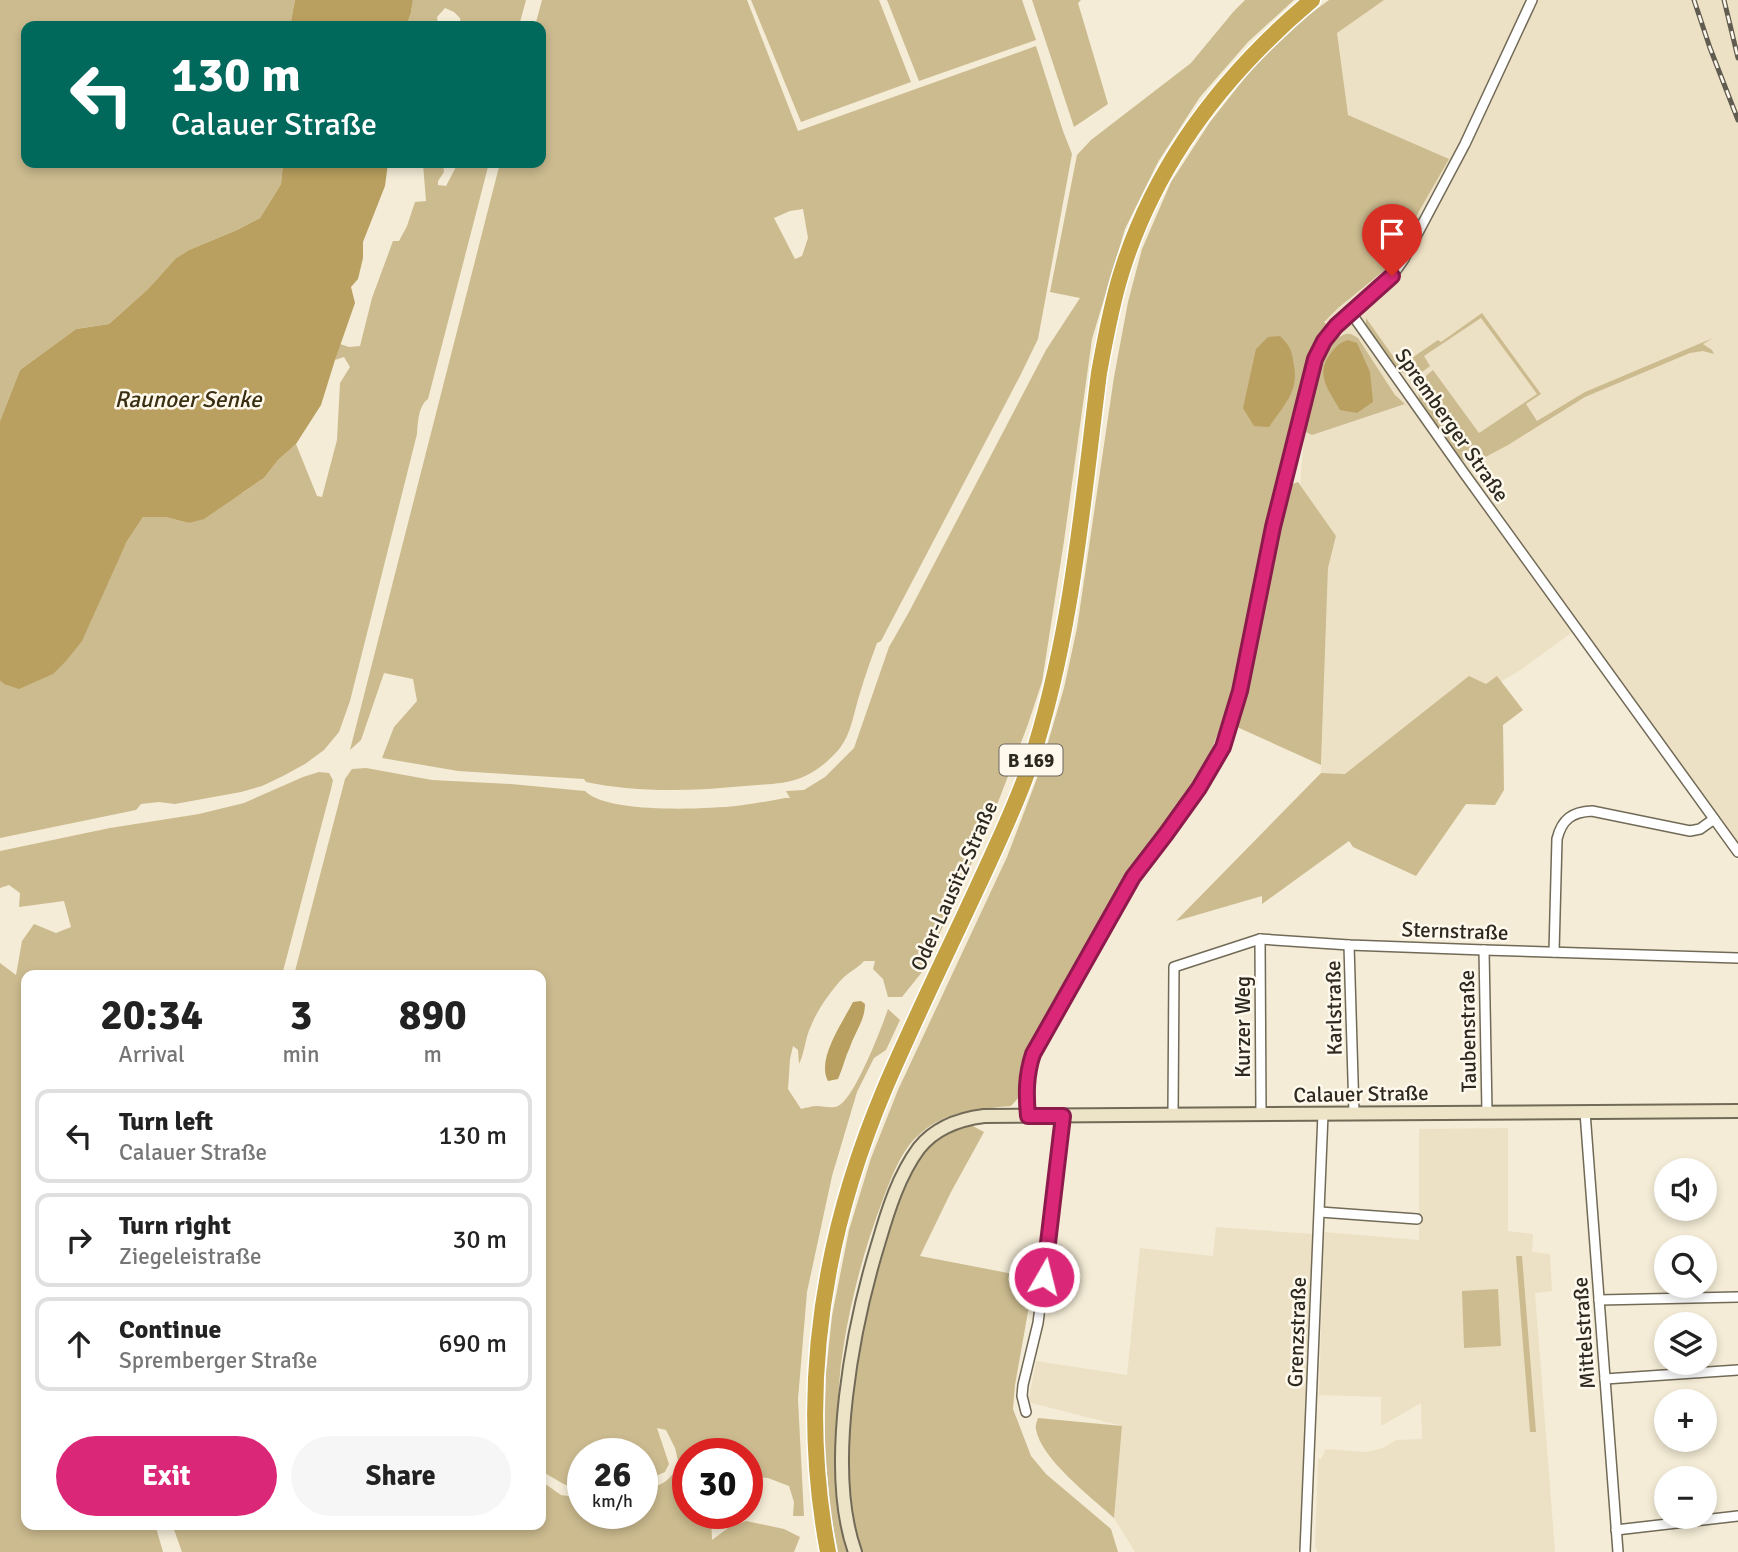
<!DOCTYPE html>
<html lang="en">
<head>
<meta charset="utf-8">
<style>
  body { margin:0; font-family:Signika,sans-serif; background:#f6f6f6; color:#222; height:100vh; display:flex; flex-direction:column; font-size:26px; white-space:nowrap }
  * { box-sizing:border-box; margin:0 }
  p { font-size:23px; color:#767676 }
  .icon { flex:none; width:38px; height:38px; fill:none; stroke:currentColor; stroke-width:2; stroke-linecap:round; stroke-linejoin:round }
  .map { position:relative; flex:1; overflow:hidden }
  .details { position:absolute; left:21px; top:970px; width:525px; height:560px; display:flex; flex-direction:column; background:#fff; border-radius:14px; box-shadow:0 4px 10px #0003 }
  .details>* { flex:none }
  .banner { position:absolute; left:21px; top:21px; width:525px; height:147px; border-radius:14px; box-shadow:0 4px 10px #0003; background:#00695c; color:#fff; overflow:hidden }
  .controls { position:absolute; left:1654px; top:1158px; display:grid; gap:14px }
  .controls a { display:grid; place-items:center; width:63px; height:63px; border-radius:50%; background:#fff; box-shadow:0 4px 10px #0003; font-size:35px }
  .speed { position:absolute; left:567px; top:1438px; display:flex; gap:14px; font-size:35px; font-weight:700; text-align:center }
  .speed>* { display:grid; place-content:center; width:91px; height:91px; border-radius:50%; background:#fff; box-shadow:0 4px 10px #0003; line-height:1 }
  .speed small { font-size:18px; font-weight:400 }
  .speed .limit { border:10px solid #d22; background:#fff; color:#111 }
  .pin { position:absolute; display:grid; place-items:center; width:60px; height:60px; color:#fff; margin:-72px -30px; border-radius:50% 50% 50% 0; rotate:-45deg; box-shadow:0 0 7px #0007 }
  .pin .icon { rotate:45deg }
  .me { position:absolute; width:77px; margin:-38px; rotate:8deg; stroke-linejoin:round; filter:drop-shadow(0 0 5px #0008) }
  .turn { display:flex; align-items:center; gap:24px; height:147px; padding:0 35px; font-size:32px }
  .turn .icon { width:91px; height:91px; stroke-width:2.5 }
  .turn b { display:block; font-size:49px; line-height:60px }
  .eta { display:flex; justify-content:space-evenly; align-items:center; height:119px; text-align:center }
  .eta b { font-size:42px; font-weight:700; line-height:49px }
  .primary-button { display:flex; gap:14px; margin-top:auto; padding:14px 35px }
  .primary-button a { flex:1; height:80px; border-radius:42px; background:#db2777; color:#fff; font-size:28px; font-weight:700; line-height:80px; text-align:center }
  .primary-button a+a { background:#f6f6f6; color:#222 }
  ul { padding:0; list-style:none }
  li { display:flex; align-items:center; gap:21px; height:94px; margin:0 14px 10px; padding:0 21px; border:4px solid #e0e0e0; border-radius:14px }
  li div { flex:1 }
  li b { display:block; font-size:26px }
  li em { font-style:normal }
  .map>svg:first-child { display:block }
  .built { fill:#ede1c5 }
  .green { fill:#ccbb8f; fill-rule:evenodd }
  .water { fill:#b9a060 }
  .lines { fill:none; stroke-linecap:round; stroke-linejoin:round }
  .street-casing { stroke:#716a57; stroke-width:12 }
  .secondary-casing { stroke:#716a57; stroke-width:16 }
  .highway-casing { stroke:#fff; stroke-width:19 }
  .street { stroke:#fff; stroke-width:9 }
  .secondary { stroke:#ede3c7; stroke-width:12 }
  .highway { stroke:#c4a244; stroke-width:16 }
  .rail-casing { stroke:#605c50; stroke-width:5 }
  .rail { stroke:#fef9ec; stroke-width:2.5; stroke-dasharray:8; stroke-linecap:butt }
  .route-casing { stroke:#8e194d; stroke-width:18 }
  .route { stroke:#db2777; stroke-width:12 }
  .labels { text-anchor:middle; stroke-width:5; stroke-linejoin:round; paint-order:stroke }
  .shield { fill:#fef9ec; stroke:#6b675e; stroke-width:2 }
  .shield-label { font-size:19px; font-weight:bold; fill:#2c2921 }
  .street-label { font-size:21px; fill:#2c2921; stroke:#fef9ec }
  .water-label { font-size:23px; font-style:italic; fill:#392e11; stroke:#fef9ec }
</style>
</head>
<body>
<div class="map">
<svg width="1738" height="1552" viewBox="0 0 1738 1552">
  <rect width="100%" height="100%" fill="#f4ecd6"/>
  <!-- built -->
  <g class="built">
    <path d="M1373,0H1738V845L1581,626L1519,671L1345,774L1321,773L1328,568L1336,536L1300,485L1309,378L1333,330L1323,322L1247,91Z"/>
    <path d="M1508,1128V1231L1533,1234L1532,1252L1550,1254L1552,1291L1535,1293L1555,1552H1318L1315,1547L1318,1459H1321L1326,1449L1366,1452L1383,1448L1396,1440L1422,1439L1421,1403L1381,1426V1397L1319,1395L1324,1232L1419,1240V1129Z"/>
    <path d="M1216,1227L1313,1234L1302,1544L1297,1552H1135L1114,1518L1122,1426L1031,1403L1029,1398L1036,1361L1127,1375L1140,1248L1213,1256Z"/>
  </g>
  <!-- green -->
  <g class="green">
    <path d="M0,0H295L290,26H26V163H283L281,184L260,218L237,230L189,250L176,258L148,289L109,324L76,329L20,370L0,421Z"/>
    <path d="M413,0H526L519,26H461L460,18L454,12L445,8L437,17L438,26H406L411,13Z"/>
    <path d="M542,0H747L798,131L1036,46L1063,131L1072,154L1038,339L1020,376L881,641L877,643C871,659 865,676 860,693C854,711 852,732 840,748C830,760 817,771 803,777C784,785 764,784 745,786C692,791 638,793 586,782L584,779L458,771L382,758L394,727L417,701L413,679L384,673L361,740L350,750L500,163H541V26H535ZM803,209L808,238L802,256L795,259L774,218L790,211Z"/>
    <path d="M751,0H879L911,82L801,122Z"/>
    <path d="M887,0H1022L1036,40L919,81Z"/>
    <path d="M1032,0H1081L1078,3L1108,104L1074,127Z"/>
    <path d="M1245,0H1294L1248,42L1200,97L1158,162L1125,229L1092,339L1064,541L1042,682L1027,727L990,823L922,972L902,997H888L883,979L873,969L875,961H864C858,968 849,972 842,979C832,989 816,1012 811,1026C805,1038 805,1052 799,1064L798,1050L793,1046L790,1059L788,1089L801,1109C806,1108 811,1106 817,1106C824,1106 831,1109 838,1106C854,1100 882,1027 888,1009L900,1020L886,1050L874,1058L857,1092L832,1176L807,1292L798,1399L804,1516H793L794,1502L789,1486L768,1478L747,1476V1454H688V1514H711L712,1540L728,1528L746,1521L784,1529L800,1537L794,1552H182L172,1524H541V1481L561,1495L583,1498V1514H642V1490C662,1485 668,1483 679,1465L675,1448L666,1430L657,1428L669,1464L665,1472L642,1482V1454H583V1490C566,1488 555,1478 541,1471V975H294L345,779L352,769L366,768L432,780L511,784L585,791C607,814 705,809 736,806C753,804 769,801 785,798H790L786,791L804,790L825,777L854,748L889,647L909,612L1046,350L1080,298L1050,292L1077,155L1091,140L1191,63L1234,11Z"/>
    <path d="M1329,0H1384L1337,33L1348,115L1449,159L1386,269L1338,308L1324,322L1340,337C1347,332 1350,333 1358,338L1395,395L1405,404L1312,435L1300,429L1305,395L1232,695L1213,746L1191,787L1121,882L1036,1035L1023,1066L1019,1097L1011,1106C980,1109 945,1111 921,1133C901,1149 891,1179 882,1202C864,1249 849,1306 842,1357C839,1376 839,1396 837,1415C834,1461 833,1508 849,1552H838L831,1515L824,1443L826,1373L832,1316L849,1230L871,1158L898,1090L1007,857L1039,773L1064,688L1077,628L1114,377L1128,302L1142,249L1171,182L1210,122L1255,65L1303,19Z"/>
    <path d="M425,163H443L444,172L438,181V185L446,186L458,163H489L428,399C418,406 418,423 417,434L350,701L339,732L324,750L305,764L283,776L262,786L241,792L175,804L159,802L141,804L136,810L0,838V681L4,684L126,543L143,517H165L189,523L244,492L264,478L278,460L296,444L317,496L322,497L337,440L340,383L350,367L344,357L335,360L340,344L349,347L360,346L372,298L393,241H399L407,226L415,202L426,201L423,164Z"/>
    <path d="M1482,313L1541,394L1526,404L1537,421L1585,392L1713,338L1703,344L1712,350L1714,354L1703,351L1690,353L1585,397L1508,445L1478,461L1471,463L1466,462L1459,457L1421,405C1415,389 1420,380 1433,370L1479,433L1537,394L1481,318L1424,356L1430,366C1426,369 1421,373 1416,375C1396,380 1376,340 1366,325V318L1400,366L1438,340L1441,342Z"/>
    <path d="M1298,482L1336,536L1328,568L1321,765L1237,727L1249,683L1272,555L1287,486Z"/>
    <path d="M1469,676L1486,684L1497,676L1523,710L1503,725L1504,790L1495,805L1466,804L1416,876L1353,847L1349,841L1262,904V896L1176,921L1321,773L1345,774Z"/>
    <path d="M319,772L329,773L333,780L331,789L282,975H26V1524H155L163,1552H0V963L16,975L22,941L34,924L56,933L71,927L64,901L19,907L20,893L9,885L0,888V851L110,828L199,814L244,803L303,777Z"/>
    <path d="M969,1124L984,1132L951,1192L920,1256L1034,1278L1015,1385L1013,1409L1031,1456L1046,1474L1111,1529L1118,1552H861L850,1508L847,1483L848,1425L867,1303L879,1257L900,1195L910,1173L932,1142L944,1133Z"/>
    <path d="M1516,1256H1522L1536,1432H1530Z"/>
    <path d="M1498,1289L1501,1346L1464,1348L1462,1291Z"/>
    <path d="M1038,1418L1122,1426L1114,1518C1092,1498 1040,1458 1036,1429C1035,1426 1037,1421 1038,1418Z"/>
  </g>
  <!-- water -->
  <g class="water">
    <path d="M295,0H413L411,13L406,26H290Z"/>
    <path d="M283,163H388L385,186L363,242V258L358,279L351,287L355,303L335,360L321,405L296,444L278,460L264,478L204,519L189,523L165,517H143L126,543L82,641L66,661L53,674L19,689L4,684L0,681V421L20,370L76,329L109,324L148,289L176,258L189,250L237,230L260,218L281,184Z"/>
    <path d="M1280,336C1291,347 1292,351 1294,366C1299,392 1283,406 1269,427L1254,426L1243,408L1256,349L1268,337Z"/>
    <path d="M1348,340L1357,343L1370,372L1373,402L1357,413L1340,410C1329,390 1314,374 1331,353C1337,346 1339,343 1348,340Z"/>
    <path d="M861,1001L865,1004C865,1020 855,1032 850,1047C845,1057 843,1068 838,1079L828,1081C816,1059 843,1022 853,1002Z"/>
  </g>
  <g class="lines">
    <!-- street casing -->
    <g class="street-casing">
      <g id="street">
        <path d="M1351,313L1464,473L1738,852"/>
        <path d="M1260,939L1261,1115"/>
        <path d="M1349,945L1354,1113"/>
        <path d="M1484,950L1487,1112"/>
        <path d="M1554,952L1557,839C1562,819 1572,812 1592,811L1690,831L1700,829L1714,819"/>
        <path d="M1585,1112L1618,1552"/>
        <path d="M1173,1115L1174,967L1260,939L1349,945L1484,950L1738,958"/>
        <path d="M1028,1116C1026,1086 1026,1068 1040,1040L1133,877L1199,788L1223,747L1240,691L1273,527L1315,359L1324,341L1336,325L1392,276L1404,259L1465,144L1532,0"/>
        <path d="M1320,1212L1417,1219"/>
        <path d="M1599,1300L1738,1297"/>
        <path d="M1605,1379L1738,1370"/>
        <path d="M1026,1412L1022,1396L1023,1385L1038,1323L1064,1116"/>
        <path d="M1616,1530L1738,1516"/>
        <path d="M1305,1552L1323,1114"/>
      </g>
    </g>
    <!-- secondary casing -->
    <g class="secondary-casing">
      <path id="secondary" d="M855,1552C825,1468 853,1325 879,1241C888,1210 899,1175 919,1148C935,1128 960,1119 984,1116L1738,1111"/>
    </g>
    <!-- highway casing -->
    <g class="highway-casing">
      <path id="highway" d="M828,1552C798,1393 822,1237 885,1088C914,1020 947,953 978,886C995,849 1013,812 1027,773C1071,645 1082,508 1099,373C1105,340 1111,306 1121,274C1155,163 1224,74 1312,0"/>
    </g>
    <!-- street -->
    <use href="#street" class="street"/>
    <!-- secondary -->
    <use href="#secondary" class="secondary"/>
    <!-- highway -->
    <use href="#highway" class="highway"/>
    <!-- rail casing -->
    <g class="rail-casing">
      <g id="rail">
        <path d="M1694,0L1710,48L1738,120"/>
        <path d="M1724,0L1738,58"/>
      </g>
    </g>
    <!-- rail -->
    <use href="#rail" class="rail"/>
  </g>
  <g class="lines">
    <!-- route casing -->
    <g class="route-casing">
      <path id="route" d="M1044,1277L1063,1116H1028C1026,1094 1026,1075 1033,1054L1133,877L1166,834L1199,788L1223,747L1240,691L1273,527L1315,359L1324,341L1336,326L1392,276"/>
    </g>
    <!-- route -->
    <use href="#route" class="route"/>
  </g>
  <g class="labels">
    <!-- shield labels -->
    <rect class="shield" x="999.5" y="744.5" width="63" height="31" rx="5"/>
    <g class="shield-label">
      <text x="1031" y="767">B 169</text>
    </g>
    <!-- street labels -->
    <g class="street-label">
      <text transform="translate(1452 425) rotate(55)" y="7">Spremberger Straße</text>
      <text transform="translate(954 886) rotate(-66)" y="7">Oder-Lausitz-Straße</text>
      <text transform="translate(1455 931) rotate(2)" y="7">Sternstraße</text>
      <text transform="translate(1334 1008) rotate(-91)" y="7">Karlstraße</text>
      <text transform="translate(1243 1027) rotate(-90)" y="7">Kurzer Weg</text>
      <text transform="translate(1468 1031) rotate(-91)" y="7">Taubenstraße</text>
      <text transform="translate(1361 1094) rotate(-1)" y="7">Calauer Straße</text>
      <text transform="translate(1297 1332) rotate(-88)" y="7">Grenzstraße</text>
      <text transform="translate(1584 1333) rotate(-94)" y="7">Mittelstraße</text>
    </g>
    <!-- water labels -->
    <g class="water-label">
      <text x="188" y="407">Raunoer Senke</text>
    </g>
  </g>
</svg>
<div class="controls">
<a><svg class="icon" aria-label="sound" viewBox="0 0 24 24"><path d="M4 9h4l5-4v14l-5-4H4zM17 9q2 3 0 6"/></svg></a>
<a><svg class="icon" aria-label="search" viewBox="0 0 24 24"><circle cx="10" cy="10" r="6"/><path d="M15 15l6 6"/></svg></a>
<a><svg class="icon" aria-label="layers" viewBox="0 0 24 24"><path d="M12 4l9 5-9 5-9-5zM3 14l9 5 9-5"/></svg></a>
<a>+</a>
<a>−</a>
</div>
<div class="speed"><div>26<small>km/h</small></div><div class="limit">30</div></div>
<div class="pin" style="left:1392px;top:276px;background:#d93025"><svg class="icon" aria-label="arrive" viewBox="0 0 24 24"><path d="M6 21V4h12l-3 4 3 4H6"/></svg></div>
<svg class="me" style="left:1044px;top:1277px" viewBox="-20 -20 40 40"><circle r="17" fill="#db2777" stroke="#fff" stroke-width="3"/><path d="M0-11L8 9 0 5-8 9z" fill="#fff"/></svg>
<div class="banner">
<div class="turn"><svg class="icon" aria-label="left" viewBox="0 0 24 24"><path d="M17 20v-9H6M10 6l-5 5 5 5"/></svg><div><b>130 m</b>Calauer Straße</div></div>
</div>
<section class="details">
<div class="eta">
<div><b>20:34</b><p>Arrival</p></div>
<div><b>3</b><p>min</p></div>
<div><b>890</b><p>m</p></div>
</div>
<ul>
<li><svg class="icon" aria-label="left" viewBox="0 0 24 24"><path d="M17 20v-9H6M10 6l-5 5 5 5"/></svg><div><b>Turn left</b><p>Calauer Straße</p></div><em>130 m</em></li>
<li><svg class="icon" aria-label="right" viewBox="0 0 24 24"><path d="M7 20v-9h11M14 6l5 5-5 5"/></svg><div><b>Turn right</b><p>Ziegeleistraße</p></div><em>30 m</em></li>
<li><svg class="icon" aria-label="ahead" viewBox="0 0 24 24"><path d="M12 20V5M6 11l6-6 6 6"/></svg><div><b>Continue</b><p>Spremberger Straße</p></div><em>690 m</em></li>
</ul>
<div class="primary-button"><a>Exit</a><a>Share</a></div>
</section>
</div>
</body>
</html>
